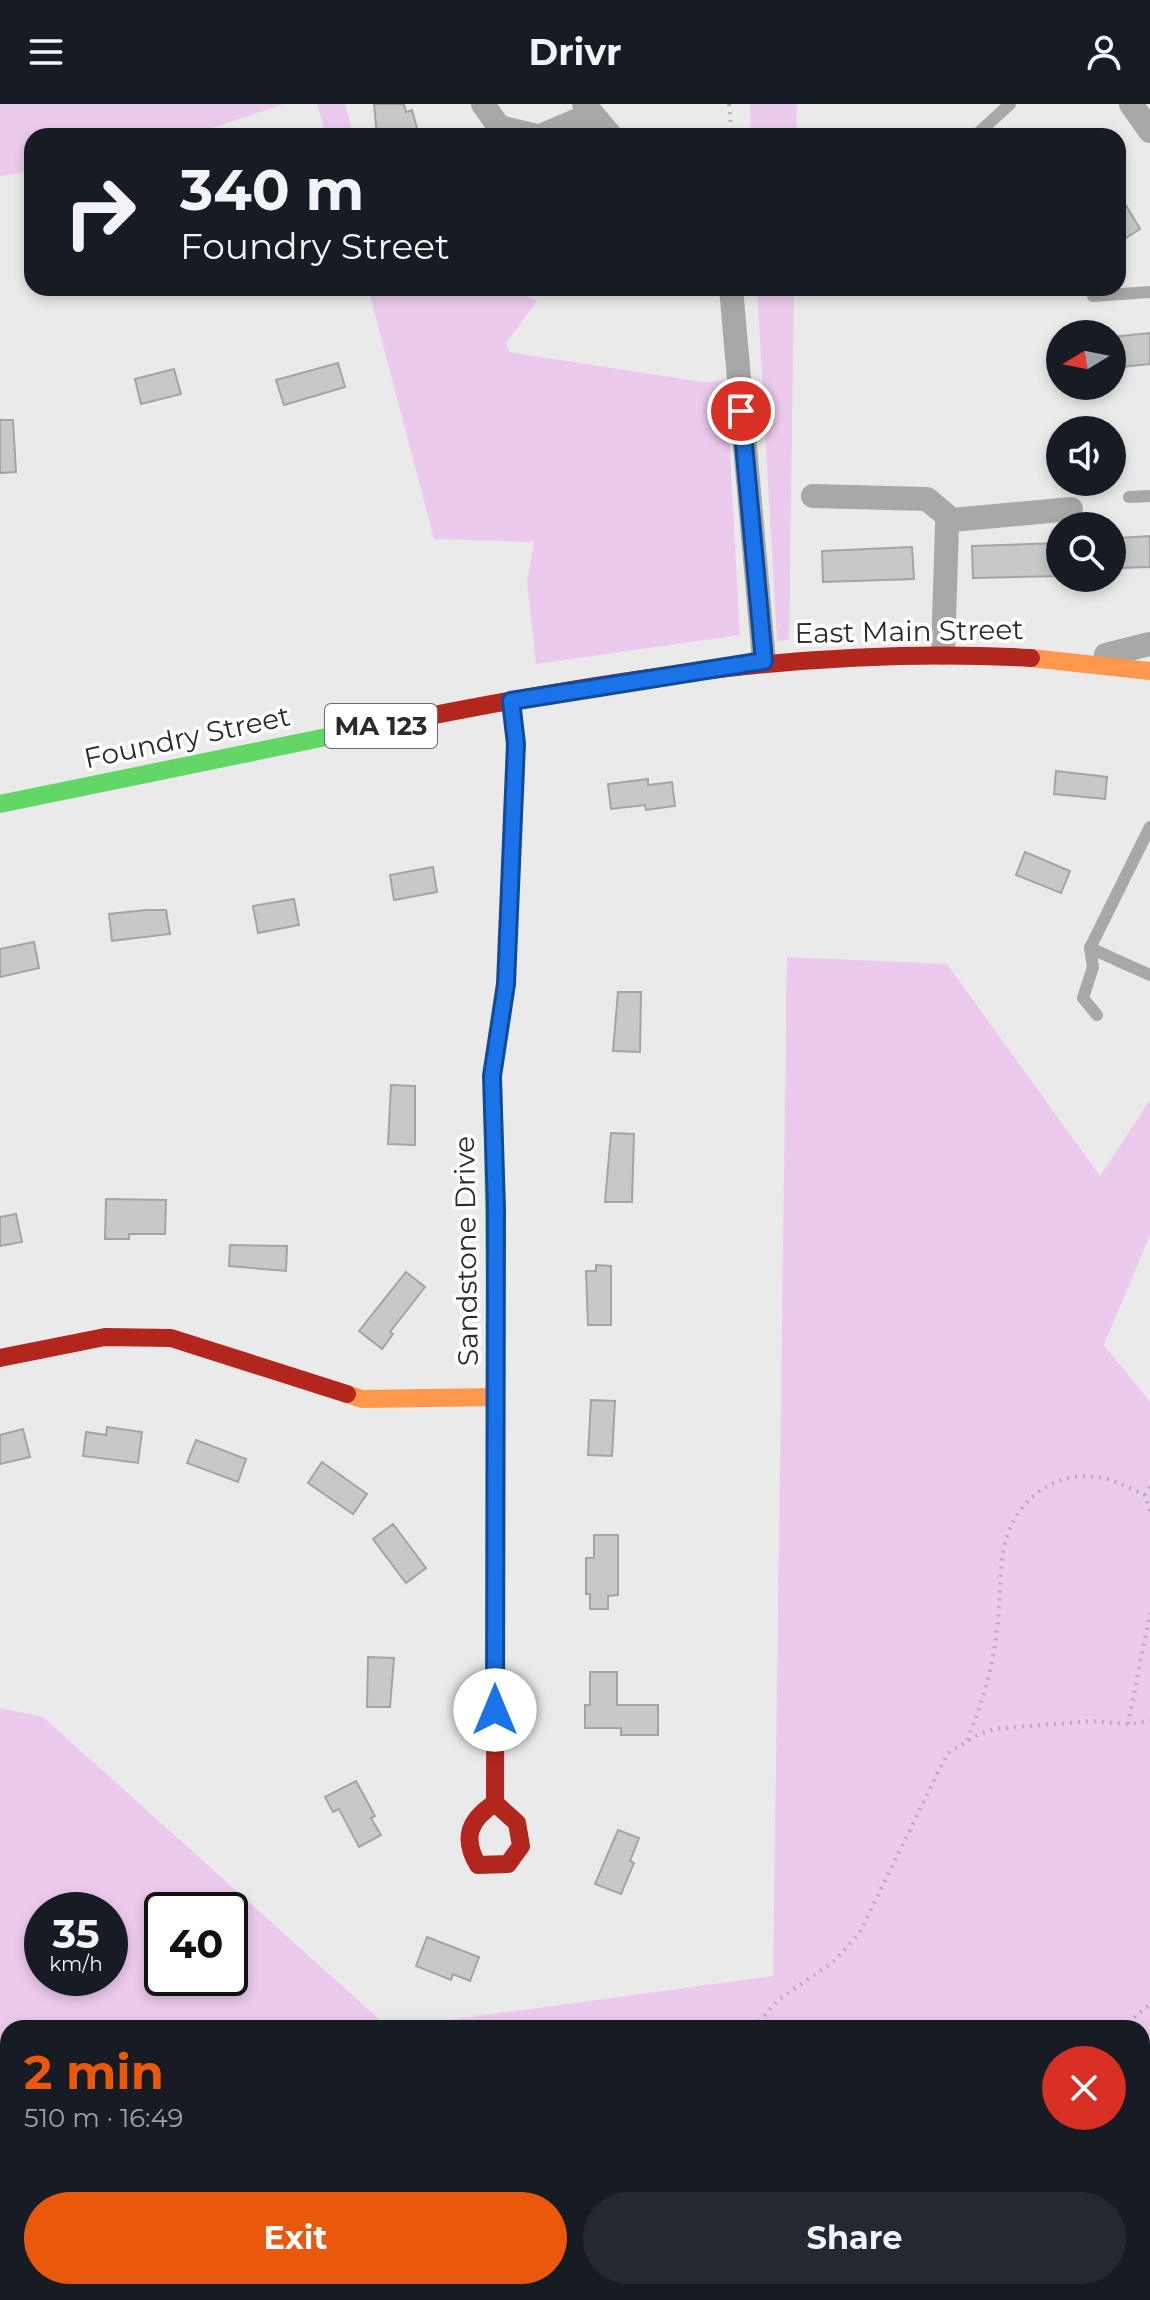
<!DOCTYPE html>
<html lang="en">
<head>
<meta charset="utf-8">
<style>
  body { margin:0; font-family:Montserrat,sans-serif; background:#242831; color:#f1f3f6; height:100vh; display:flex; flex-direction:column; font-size:30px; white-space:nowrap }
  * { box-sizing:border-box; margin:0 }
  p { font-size:26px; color:#9ea1a6 }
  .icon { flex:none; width:44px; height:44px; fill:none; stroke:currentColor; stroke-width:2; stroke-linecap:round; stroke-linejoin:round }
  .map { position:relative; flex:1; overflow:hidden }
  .side { position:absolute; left:0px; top:1916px; width:1150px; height:280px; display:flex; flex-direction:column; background:#171b24; border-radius:24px 24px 0 0; box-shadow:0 4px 12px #0003 }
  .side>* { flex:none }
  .top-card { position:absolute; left:24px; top:24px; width:1102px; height:168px; border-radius:24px; box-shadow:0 4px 12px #0003; background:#171b24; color:#f1f3f6; overflow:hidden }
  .needle { width:52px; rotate:260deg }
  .buttons { position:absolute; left:1046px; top:216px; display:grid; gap:16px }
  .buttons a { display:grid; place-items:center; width:80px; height:80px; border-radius:50%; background:#171b24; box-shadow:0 4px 12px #0003; font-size:40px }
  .speed { position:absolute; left:24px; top:1788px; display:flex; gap:16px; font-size:40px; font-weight:700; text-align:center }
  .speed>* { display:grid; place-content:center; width:104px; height:104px; border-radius:50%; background:#171b24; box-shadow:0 4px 12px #0003; line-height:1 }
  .speed small { font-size:20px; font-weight:400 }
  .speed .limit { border:4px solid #111; border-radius:12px; background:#fff; color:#111 }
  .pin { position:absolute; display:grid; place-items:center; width:68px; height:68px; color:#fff; margin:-34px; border:4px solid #fff; border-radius:50%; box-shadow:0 2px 8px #0007 }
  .me { position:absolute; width:88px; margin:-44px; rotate:0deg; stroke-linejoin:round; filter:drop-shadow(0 0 6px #0008) }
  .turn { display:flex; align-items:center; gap:28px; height:168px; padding:0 24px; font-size:36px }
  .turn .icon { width:104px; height:104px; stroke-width:2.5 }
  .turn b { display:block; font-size:56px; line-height:68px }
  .round { display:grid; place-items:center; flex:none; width:84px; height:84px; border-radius:42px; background:#242831 }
  .headline { display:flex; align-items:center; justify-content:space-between; height:136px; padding:0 24px }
  h1 { font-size:48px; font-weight:700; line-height:60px; color:#ea580c }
  .action { display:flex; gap:16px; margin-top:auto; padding:16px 24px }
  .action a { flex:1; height:92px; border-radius:48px; background:#ea580c; color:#fff; font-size:32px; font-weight:700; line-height:92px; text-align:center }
  .action a+a { background:#242831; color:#f1f3f6 }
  header { display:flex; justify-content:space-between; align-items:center; height:104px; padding:0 24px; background:#171b24; font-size:36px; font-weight:700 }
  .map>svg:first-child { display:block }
  .green { fill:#eccaed; fill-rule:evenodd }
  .building { fill:#c9c8c9; stroke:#a5a4a5; stroke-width:2 }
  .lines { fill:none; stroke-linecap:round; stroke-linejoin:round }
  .path { stroke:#b1b1b2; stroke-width:4; stroke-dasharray:2 6; stroke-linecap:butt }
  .lane { stroke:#a8a8a8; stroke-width:12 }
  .street { stroke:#a8a8a8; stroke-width:24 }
  .fast { stroke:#63d668; stroke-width:18 }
  .slow { stroke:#ff974d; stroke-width:18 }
  .jam { stroke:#b3261e; stroke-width:18 }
  .route-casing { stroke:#114b97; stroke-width:20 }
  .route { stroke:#1a73e8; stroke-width:14 }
  .labels { text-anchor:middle; stroke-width:7; stroke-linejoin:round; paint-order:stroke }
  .shield { fill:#fff; stroke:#6b6b6b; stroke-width:2 }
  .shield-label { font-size:26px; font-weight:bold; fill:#2c2b2c }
  .street-label { font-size:28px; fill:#2c2b2c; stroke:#fff }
</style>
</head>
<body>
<header><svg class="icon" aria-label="menu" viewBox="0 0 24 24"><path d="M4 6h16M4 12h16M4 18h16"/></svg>Drivr<svg class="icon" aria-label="person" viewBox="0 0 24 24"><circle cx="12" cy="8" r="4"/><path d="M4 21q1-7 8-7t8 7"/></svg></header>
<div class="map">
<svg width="1150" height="2196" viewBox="0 0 1150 2196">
  <rect width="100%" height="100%" fill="#ebeaeb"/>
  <!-- green -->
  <g class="green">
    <path d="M0,0H284L188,32H32V67L0,72Z"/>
    <path d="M317,0H345L354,32H326Z"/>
    <path d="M750,0H797L796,32H751Z"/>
    <path d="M368,184H509L537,197L506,239L509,248L702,278L726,277L740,531L536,560L527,478L534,438L434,435Z"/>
    <path d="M757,184H794L789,536L777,537Z"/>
    <path d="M787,853L947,860L1100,1072L1150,996V1131L1104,1241L1150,1298V2196H0V1604L43,1613L389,1924L773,1872ZM110,1806V1874H42V1806ZM230,1806V1874H162V1806ZM8,1924H1142V2188H8Z"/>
  </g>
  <!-- building -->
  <g class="building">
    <path d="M374,0H404L406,8L412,6L418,28L377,32Z"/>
    <path d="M1118,88L1140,125L1118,139Z"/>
    <path d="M1150,229V260L1112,264V233Z"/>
    <path d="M338,259L345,283L284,301L276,276Z"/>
    <path d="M174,265L181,290L141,300L135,275Z"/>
    <path d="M0,316H13L16,368L0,369Z"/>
    <path d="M1150,432V463L1120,464L1119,434Z"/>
    <path d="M1060,439V472L973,474L972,442Z"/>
    <path d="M912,443L914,475L823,478L822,447Z"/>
    <path d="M1056,667L1107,673L1105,695L1054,690Z"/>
    <path d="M648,675V681L672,678L675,702L646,706L645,701L611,705L608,680Z"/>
    <path d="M1025,748L1070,767L1061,789L1016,771Z"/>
    <path d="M433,763L437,788L394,796L390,771Z"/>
    <path d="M294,795L299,821L258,829L253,802Z"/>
    <path d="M146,806H166L170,830L112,837L109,810Z"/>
    <path d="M34,838L39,864L0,873V845Z"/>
    <path d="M618,888H641L640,948L613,947Z"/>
    <path d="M391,981L415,982V1041L388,1040Z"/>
    <path d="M611,1029L634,1030L632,1098H605Z"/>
    <path d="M106,1095L166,1096L165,1130H129V1135H105Z"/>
    <path d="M16,1110L22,1138L0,1142V1113Z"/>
    <path d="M230,1141L287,1142L286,1167L229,1162Z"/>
    <path d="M596,1161L611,1162V1221H588L586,1167H596Z"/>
    <path d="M406,1168L425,1183L390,1228L393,1230L382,1245L359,1227Z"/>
    <path d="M591,1296L615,1297L612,1352L588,1351Z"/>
    <path d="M107,1323L142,1328L138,1359L83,1352L86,1328L106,1331Z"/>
    <path d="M23,1325L30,1353L0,1360V1331Z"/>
    <path d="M196,1336L246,1355L238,1378L187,1359Z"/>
    <path d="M322,1358L367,1390L353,1410L308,1379Z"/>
    <path d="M393,1420L426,1464L406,1479L373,1435Z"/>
    <path d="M594,1431H618V1491L608,1492V1505H590V1490H586V1454H594Z"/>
    <path d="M368,1553L394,1554L390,1603H367Z"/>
    <path d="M590,1568H617V1601H658V1631H621V1624H585V1601H590Z"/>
    <path d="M356,1677L375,1712L371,1714L381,1731L359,1743L339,1705L333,1708L325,1693Z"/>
    <path d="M618,1726L639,1734L630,1757L634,1759L621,1790L595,1780Z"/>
    <path d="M427,1833L479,1853L470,1877L453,1870L451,1876L416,1862Z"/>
  </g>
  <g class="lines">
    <!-- path -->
    <g class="path">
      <path d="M729,0L732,32"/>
      <path d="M1150,1383L1145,1391L1150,1408"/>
      <path d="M1128,1620L1150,1509"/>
      <path d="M967,1636C980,1605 990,1573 995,1541C1000,1511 999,1479 1003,1449C1011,1400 1049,1367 1098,1373C1113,1375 1131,1385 1145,1391"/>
      <path d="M754,1924L778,1896L833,1858L859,1830L947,1650L979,1630L995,1625L1091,1617L1128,1620L1150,1617"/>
      <path d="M1122,1924L1150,1900"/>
      <path d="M1142,2073L1150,2071"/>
      <path d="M1142,2092L1150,2093"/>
      <path d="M0,2166L8,2171"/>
      <path d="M38,2188L52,2196"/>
      <path d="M696,2188L697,2196"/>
      <path d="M745,2188L757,2196"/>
      <path d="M425,2196L456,2188"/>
      <path d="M956,2196L968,2188"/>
    </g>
    <!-- lane -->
    <g class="lane">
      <path d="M975,32L1010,0"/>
      <path d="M1093,192L1150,188"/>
      <path d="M1129,393L1150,392"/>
      <path d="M1150,723L1090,844L1150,871"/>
      <path d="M1090,844L1093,863L1083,894L1097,911"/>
    </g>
    <!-- street -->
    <g class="street">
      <path d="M483,0L499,23L537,32"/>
      <path d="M584,0L611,32"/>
      <path d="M1131,0L1150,27"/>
      <path d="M540,32L592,10"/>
      <path d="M731,184L764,557"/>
      <path d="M813,392L927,395L952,416"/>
      <path d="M943,549L947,421L952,416L1071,405"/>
      <path d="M1106,551L1150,540"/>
    </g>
    <!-- fast -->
    <g class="fast">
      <path d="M0,700L419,614"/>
      <path d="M496,1239L492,972L506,880L516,640L511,597"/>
    </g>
    <!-- slow -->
    <g class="slow">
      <path d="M1031,554L1150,567"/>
      <path d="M347,1290L362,1295L496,1293"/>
    </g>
    <!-- jam -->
    <g class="jam">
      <path d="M419,614C621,574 825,542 1031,554"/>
      <path d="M0,1254L105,1233L171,1234L347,1290"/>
      <path d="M495,1699C469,1716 462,1734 478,1761L508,1760L521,1742L517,1719L495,1699L496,1239"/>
    </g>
  </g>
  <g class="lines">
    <!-- route casing -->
    <g class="route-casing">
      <path id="route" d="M495,1606L496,1105L492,972L506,880L516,640L511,597L764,557L741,307"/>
    </g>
    <!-- route -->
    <use href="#route" class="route"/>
  </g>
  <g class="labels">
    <!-- shield labels -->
    <rect class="shield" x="325" y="600" width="112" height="44" rx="6"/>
    <g class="shield-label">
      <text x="381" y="631">MA 123</text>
    </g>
    <!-- street labels -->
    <g class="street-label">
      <text transform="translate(909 527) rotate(-1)" y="10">East Main Street</text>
      <text transform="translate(187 633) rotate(-12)" y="10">Foundry Street</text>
      <text transform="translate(466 1147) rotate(-91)" y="10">Sandstone Drive</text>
    </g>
  </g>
</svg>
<div class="buttons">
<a><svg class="needle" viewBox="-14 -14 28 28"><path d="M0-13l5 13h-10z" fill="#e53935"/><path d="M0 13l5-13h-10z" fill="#9ea1a6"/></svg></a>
<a><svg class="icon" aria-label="sound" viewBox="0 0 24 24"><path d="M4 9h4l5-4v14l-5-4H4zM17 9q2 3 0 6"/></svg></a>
<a><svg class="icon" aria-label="search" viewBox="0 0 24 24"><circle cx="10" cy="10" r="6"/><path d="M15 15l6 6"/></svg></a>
</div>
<div class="speed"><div>35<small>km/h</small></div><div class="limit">40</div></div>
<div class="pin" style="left:741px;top:307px;background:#d93025"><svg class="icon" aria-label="arrive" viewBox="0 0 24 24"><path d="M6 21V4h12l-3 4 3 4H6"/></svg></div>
<svg class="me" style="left:495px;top:1606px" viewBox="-20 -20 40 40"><circle r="19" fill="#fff"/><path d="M0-13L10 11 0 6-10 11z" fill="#1a73e8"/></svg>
<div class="top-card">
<div class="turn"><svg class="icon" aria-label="right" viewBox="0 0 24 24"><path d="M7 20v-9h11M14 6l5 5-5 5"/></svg><div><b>340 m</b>Foundry Street</div></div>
</div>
<section class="side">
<div class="headline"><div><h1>2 min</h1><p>510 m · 16:49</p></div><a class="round" style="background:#d93025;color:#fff"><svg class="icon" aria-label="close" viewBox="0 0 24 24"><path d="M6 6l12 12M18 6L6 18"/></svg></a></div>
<div class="action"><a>Exit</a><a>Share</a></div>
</section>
</div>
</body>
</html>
